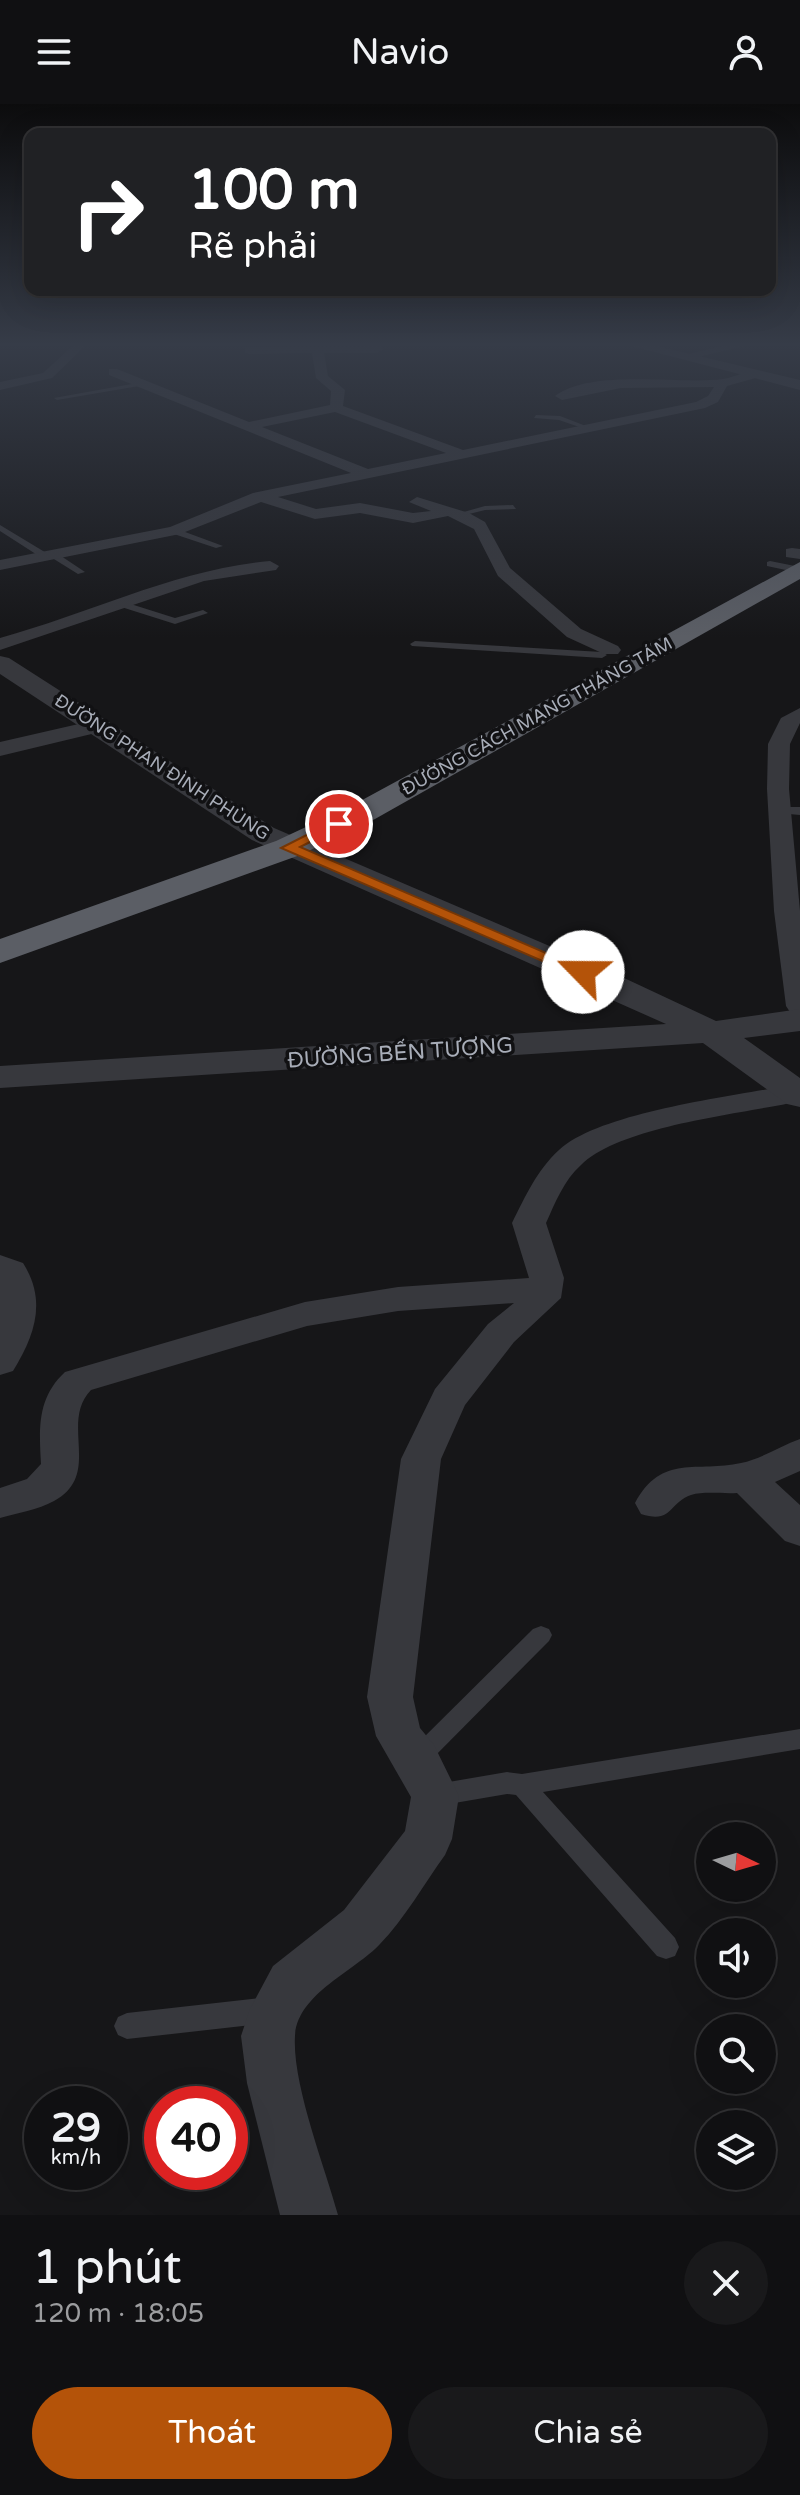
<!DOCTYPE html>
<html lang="vi">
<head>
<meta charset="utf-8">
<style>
  body { margin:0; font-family:"Varela Round",sans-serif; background:#19191b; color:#f1f3f6; height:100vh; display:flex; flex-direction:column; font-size:30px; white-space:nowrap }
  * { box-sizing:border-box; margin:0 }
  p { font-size:26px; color:#9c9d9f }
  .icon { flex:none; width:44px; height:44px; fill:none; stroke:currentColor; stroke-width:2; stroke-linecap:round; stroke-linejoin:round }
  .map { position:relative; height:2111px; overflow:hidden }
  .panel { display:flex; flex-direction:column; background:#101012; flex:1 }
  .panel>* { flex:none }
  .banner { position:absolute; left:24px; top:24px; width:752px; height:168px; border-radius:16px; box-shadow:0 8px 32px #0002,0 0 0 2px #303032; background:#202124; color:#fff; overflow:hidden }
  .needle { width:52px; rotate:95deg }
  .tools { position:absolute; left:696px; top:1718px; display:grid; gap:16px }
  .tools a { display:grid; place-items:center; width:80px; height:80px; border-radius:50%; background:#101012; box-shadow:0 8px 32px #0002,0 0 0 2px #303032; font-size:40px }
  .speed { position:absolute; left:24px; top:1982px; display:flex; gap:16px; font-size:40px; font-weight:700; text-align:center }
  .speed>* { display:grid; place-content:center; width:104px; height:104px; border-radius:50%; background:#101012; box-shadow:0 8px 32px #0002,0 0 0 2px #303032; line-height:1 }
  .speed small { font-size:20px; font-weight:400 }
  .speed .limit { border:12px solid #d22; background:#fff; color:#111 }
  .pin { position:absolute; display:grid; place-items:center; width:68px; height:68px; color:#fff; margin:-34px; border:4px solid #fff; border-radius:50%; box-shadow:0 2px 8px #0007 }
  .me { position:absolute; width:88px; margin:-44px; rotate:293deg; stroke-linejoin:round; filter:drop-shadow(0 0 6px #0008) }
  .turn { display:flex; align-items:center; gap:28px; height:168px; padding:0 32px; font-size:36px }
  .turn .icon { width:104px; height:104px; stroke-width:2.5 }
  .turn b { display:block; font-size:56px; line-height:68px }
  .round { display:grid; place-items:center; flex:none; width:84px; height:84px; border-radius:42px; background:#19191b }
  .headline { display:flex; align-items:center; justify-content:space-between; height:136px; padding:0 32px }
  h1 { font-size:48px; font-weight:600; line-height:60px }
  .primary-button { display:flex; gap:16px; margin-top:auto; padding:16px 32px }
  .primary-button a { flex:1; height:92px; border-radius:48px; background:#b45309; color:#fff; font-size:32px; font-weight:600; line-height:92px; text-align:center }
  .primary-button a+a { background:#19191b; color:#f1f3f6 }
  header { display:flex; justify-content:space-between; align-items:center; height:104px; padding:0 32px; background:#101012; font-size:36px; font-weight:600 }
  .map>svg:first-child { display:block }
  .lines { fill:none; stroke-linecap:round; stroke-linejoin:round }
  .service { fill:#37383d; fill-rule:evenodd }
  .minor { fill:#37383d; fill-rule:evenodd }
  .tertiary { fill:#37383d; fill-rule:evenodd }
  .trunk { fill:#5b5e65; fill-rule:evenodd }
  .route { fill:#b45309; stroke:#753606; stroke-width:2 }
  .labels { text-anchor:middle; stroke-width:7; stroke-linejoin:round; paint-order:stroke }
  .far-street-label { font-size:18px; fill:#a8adb8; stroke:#111113 }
  .street-label { font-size:22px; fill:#a8adb8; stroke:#111113 }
</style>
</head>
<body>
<header><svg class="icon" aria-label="menu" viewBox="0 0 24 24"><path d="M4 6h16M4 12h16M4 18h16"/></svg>Navio<svg class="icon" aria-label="person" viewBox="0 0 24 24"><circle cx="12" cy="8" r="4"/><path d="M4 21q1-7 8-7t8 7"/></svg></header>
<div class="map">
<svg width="800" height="2111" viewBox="0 0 800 2111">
  <rect width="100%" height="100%" fill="#161618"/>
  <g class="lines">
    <!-- service -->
    <g class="service">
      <path d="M143,278L145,281L57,296L54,294Z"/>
      <path d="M536,311L560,312L591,324L588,326L559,316L534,314Z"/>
      <path d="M513,401L516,405L485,406L457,413L453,411L485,402Z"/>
      <path d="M0,421L48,450L55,448L85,468L78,470L49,452L42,454L0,427Z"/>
      <path d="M171,425H177L223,442L216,444L171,429Z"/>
      <path d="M770,457L800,463V469L767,462V458Z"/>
      <path d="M118,496L175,514L203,506L208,509L175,520L115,501L113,499Z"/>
      <path d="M415,537L602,548L607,551L602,554L412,542L410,540Z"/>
      <path d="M782,703H800V711L778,709L776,707Z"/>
      <path d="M541,1522L549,1525L552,1531L549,1537L426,1661L418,1664L410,1661L406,1654L410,1647L533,1525Z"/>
      <path d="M800,1625V1645L543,1688L675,1834L679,1843L675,1852L666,1855L657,1852L516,1691L507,1690L437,1702L429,1699L425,1691L429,1683L437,1680L507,1668L522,1670Z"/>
      <path d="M270,1893L279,1897L283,1906L279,1915L270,1919L127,1935L118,1931L114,1922L118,1913L127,1909Z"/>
    </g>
    <!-- minor -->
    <g class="minor">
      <path d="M76,239H88L52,274L0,286V278L43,269Z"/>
      <path d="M735,239H756L686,256L680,252Z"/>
      <path d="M381,242L383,245L377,249H324L328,272L345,286L343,302L463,346L696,298L708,292L714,283L621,284L562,296L555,292C593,264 679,281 723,275C735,273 747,266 759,267V273L727,282L718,298L705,304L278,393L316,405L360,399L413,409L431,407L409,398L417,393L469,409L485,418L510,464L581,525L618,542L621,546L618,550H604L567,533L498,472L474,425L448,412L413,419L360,409L315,415L261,398L180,430L0,466V456L170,423L253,389L351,369L109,271V265H117L249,318L330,301L331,287L316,274L312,249L249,250L245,249V243ZM335,308L446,349L368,365L262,323Z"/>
      <path d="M792,444L800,445V455L786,453V445Z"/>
      <path d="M270,457L279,462L276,466L204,477L0,546V534C91,509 175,466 270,457Z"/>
      <path d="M800,604V619L790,640L789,685L800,807V910L790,908L786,902L774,807L767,685L768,640L781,614Z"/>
      <path d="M96,616L107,622L104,627L0,652V638Z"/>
      <path d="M796,980L800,981V997C743,1010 622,1021 581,1061C564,1076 555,1099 546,1119L564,1174L561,1194L514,1238L465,1301L441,1355L413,1593L420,1624L434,1641L459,1692L452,1735L445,1751C424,1780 405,1814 380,1840C355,1867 297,1890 295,1932C292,1980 325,2063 338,2111H280L247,1979L241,1932L250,1905L273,1862L344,1806L405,1727L411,1693L376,1632L367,1593L401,1355L435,1285L488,1220L514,1199L398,1207L307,1222L91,1286C59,1319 103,1370 54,1397C38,1406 17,1409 0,1414V1384L27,1375L41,1360C39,1324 37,1294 65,1268L305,1198L398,1183L529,1174L512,1119C525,1093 537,1066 559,1046C602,1007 737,992 796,980Z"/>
      <path d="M0,1151L23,1159C47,1197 35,1231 13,1267L0,1271Z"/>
      <path d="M800,1335V1367L775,1378L800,1401V1442L785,1437L737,1389C723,1390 704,1387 691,1391C668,1399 673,1420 641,1410L635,1399C662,1349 697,1369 741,1359C761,1355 780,1342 800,1335Z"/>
    </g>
    <!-- tertiary -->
    <g class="tertiary">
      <path d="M620,239H644L800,276V286Z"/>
      <path d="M0,552L9,554L274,724L622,873L716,917L800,905V927L744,934L800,974V1003L787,1000L703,939L0,984V962L666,920L252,736L0,570Z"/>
    </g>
    <!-- trunk -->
    <path class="trunk" d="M800,458V475L375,715L300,751L0,859V835L276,737L353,701Z"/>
  </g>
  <!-- sky -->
  <linearGradient id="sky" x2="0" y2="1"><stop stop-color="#0c0c0d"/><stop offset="0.45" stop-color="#363c48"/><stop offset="1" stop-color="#363c48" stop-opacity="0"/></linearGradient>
  <rect width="800" height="534" fill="url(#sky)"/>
  <!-- route -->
  <path class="route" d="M334,717L346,720L300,743L590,868L577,872L281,744Z"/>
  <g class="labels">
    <!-- far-street labels -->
    <g class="far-street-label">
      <text transform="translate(537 612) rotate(-29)" y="6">ĐƯỜNG CÁCH MẠNG THÁNG TÁM</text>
      <text transform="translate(162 663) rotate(33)" y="6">ĐƯỜNG PHAN ĐÌNH PHÙNG</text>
    </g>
    <!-- street labels -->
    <g class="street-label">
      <text transform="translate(400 948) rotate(-4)" y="8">ĐƯỜNG BẾN TƯỢNG</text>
    </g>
  </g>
</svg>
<div class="tools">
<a><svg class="needle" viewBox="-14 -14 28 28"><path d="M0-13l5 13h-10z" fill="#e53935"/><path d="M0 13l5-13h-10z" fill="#9c9d9f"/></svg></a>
<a><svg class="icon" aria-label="sound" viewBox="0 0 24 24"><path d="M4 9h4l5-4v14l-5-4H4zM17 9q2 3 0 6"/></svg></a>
<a><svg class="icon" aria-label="search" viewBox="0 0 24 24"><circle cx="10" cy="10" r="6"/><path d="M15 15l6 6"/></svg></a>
<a><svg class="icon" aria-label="layers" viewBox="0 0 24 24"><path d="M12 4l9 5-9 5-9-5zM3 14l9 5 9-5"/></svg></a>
</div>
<div class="speed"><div>29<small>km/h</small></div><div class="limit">40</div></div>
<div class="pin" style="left:339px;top:720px;background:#d93025"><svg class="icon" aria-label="arrive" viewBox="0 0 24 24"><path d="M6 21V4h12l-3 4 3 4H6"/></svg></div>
<svg class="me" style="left:583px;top:868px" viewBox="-20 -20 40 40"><circle r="19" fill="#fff"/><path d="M0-13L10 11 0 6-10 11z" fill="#b45309"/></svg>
<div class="banner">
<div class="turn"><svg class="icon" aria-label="right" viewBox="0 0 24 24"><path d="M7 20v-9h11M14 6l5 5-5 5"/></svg><div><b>100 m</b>Rẽ phải</div></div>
</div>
</div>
<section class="panel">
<div class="headline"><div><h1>1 phút</h1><p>120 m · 18:05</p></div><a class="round"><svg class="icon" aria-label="close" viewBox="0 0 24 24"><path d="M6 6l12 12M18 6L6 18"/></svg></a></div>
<div class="primary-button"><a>Thoát</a><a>Chia sẻ</a></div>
</section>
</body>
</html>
